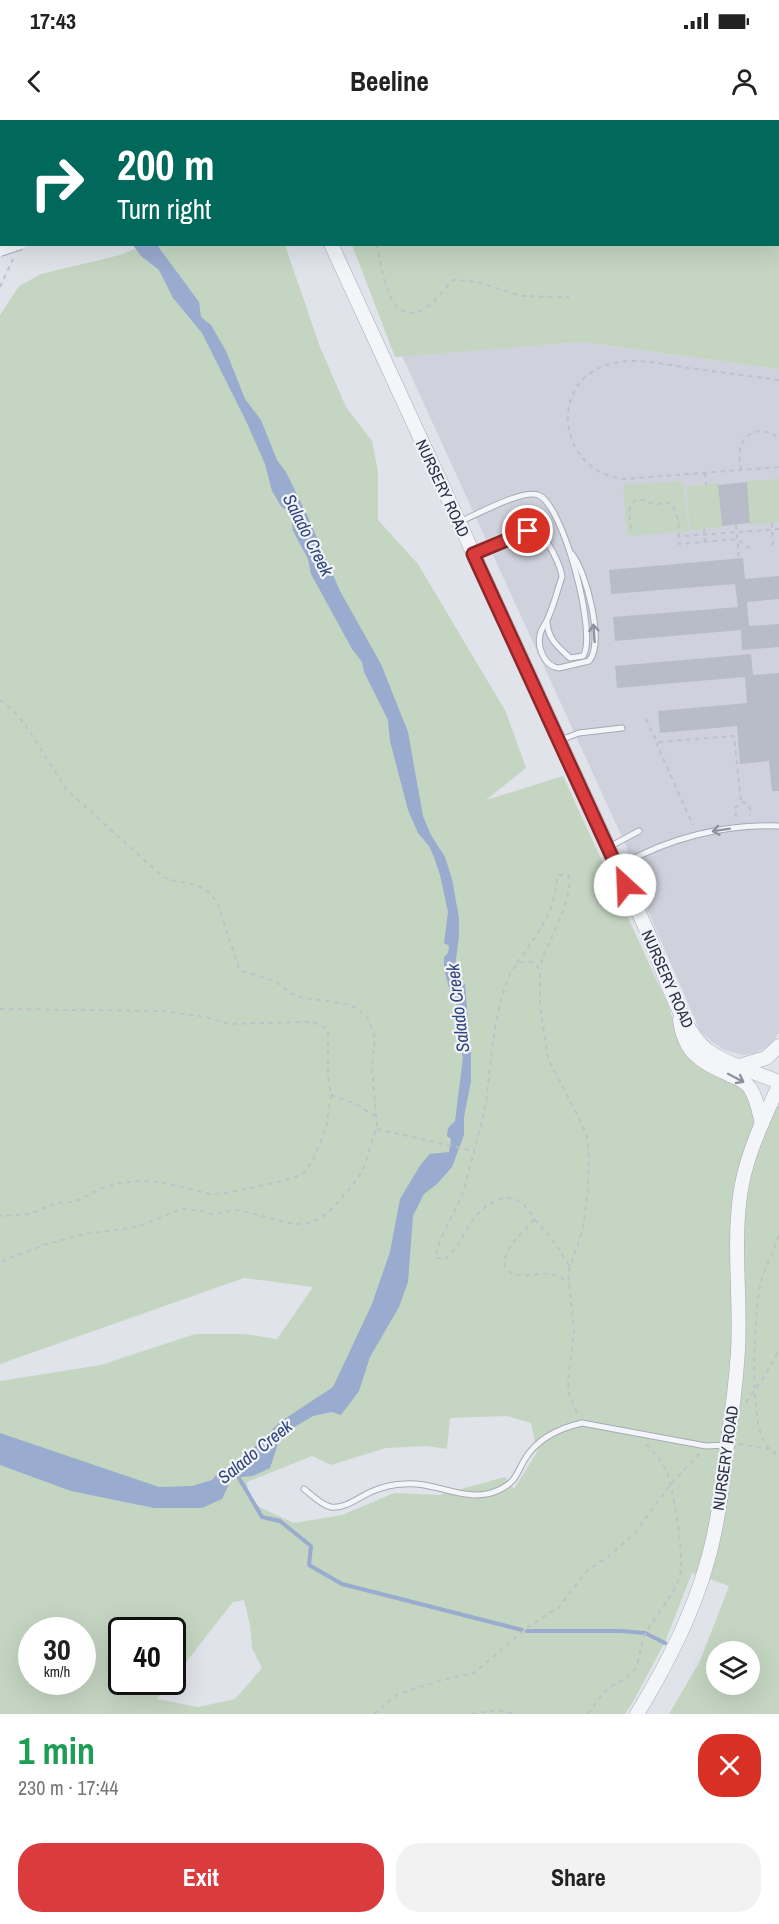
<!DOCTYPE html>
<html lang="en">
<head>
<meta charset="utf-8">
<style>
  body { margin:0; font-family:"Archivo Narrow",sans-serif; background:#f2f2f2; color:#222; height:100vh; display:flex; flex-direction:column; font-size:22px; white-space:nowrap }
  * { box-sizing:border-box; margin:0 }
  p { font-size:20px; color:#767676 }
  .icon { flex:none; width:33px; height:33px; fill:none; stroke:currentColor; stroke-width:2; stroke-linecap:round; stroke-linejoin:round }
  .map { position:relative; height:1594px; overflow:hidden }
  .side { display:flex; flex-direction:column; background:#fff; flex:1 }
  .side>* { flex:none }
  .banner { position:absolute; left:0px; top:0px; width:780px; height:126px; box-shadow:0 6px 24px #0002; background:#00695c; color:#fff; overflow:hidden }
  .controls { position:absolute; left:706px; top:1521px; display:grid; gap:12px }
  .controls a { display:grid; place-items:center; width:54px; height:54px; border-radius:50%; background:#fff; box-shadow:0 6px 24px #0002; font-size:30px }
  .speed { position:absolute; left:18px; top:1497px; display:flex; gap:12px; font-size:30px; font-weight:700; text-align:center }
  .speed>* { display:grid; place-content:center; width:78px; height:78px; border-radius:50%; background:#fff; box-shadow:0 6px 24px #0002; line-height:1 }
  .speed small { font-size:15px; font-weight:400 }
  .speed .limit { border:3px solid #111; border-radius:9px; background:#fff; color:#111 }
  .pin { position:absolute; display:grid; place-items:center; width:51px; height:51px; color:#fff; margin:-26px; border:3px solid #fff; border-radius:50%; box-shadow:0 2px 6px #0007 }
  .me { position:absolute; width:66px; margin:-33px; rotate:335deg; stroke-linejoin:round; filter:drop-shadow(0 0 4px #0008) }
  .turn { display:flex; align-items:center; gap:21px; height:126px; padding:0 18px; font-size:27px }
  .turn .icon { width:78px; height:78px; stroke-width:2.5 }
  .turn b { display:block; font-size:42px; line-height:51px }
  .round { display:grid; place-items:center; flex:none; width:63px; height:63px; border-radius:24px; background:#f2f2f2 }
  .overview { display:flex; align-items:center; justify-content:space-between; height:102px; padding:0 18px }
  h1 { font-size:36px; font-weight:800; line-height:45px; color:#1e9e55 }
  .cta { display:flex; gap:12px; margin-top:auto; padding:12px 18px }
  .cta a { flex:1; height:69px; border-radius:24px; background:#da3c3e; color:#fff; font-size:24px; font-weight:800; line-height:69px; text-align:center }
  .cta a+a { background:#f2f2f2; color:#222 }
  .status { display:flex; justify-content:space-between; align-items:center; height:42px; padding:0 30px; background:#fff; direction:ltr }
  .status svg { height:16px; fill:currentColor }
  header { display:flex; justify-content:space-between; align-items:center; height:78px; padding:0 18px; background:#fff; font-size:27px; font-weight:800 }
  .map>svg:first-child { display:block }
  .built { fill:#cfd2dd }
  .green { fill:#c4d6c1; fill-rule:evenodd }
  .water { fill:#99abce }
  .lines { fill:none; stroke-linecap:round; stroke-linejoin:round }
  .stream { stroke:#99abce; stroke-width:4 }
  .building { fill:#b8bcc9 }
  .service-casing { stroke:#a6a9b6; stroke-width:7 }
  .tertiary-casing { stroke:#a6a9b6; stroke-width:15 }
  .path { stroke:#bfc1ca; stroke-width:2; stroke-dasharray:4.5 4.5; stroke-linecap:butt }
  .service { stroke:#f4f5f9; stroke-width:5 }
  .tertiary { stroke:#f4f5f9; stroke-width:14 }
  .minor-bridge-casing { stroke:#a6a9b6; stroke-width:12; stroke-linecap:butt }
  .minor-bridge { stroke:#f4f5f9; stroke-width:10 }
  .oneway { stroke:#8e929e }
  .route-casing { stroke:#8e2728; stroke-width:15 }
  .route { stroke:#da3c3e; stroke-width:10 }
  .labels { text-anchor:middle; stroke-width:4.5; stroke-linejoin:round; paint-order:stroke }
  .street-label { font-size:16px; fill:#282e44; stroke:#f1f3f8 }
  .water-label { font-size:18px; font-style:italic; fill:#2e467c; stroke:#f1f3f8 }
</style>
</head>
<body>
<div class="status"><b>17:43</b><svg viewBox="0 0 49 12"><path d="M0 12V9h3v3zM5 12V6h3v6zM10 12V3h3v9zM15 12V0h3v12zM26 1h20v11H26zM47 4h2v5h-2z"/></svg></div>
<header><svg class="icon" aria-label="back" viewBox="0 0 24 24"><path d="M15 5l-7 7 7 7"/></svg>Beeline<svg class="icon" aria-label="person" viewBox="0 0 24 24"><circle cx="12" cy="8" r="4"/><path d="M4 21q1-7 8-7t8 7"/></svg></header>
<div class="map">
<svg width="779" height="1594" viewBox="0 0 779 1594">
  <rect width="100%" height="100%" fill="#e1e3eb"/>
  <!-- built -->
  <path class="built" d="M582,222L779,249V912L771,925L753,934L742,935L725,930L711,921L700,911L632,754L627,728L402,236Z"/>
  <!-- green -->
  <g class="green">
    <path d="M294,0H779V249L582,222L395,237L352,125L778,124V2Z"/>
    <path d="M145,125H285L320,227L346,287L372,321L378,351V400L418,444L506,592L526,648L486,680L563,656L669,887L678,916L742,969L747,975L779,986V1594H669L700,1541L729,1466L692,1453L665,1522L634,1580L625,1594H0V1261L101,1245L195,1214H244L277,1219L313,1167L244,1158L0,1244V195L19,166L41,154L120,135ZM507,1296L531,1303L537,1332L514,1369L505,1357L439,1375L394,1373L342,1395L294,1403L255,1385L248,1370L247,1362L312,1336L331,1345L386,1328L427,1326L447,1329L450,1298ZM244,1480L250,1505L252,1528L262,1548L235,1579L198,1587L157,1579L170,1562H122V1510H172L173,1559L233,1482ZM32,1510H82V1562H32ZM717,1532H750V1564H717Z"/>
    <path d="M779,359V402L750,405L746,361Z"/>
    <path d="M683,361L689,411L627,416L623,365Z"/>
    <path d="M718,363L722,407L690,410L686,367Z"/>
  </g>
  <!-- water -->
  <path class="water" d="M133,125H157L199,182L201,197L211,205L226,231L245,279L261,300L277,340L286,352L308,397L340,471L381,544L408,612L423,696L431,715L445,737L452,759L459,798V816L455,847L465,865L471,932V961L464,997V1015L452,1047L437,1064L424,1074L413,1096L408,1162L399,1187L370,1237L359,1271L341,1295L332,1292L313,1296L281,1315L270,1348L253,1356L232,1358L222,1379L202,1388H154L71,1371L0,1345V1313L159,1367L192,1366L212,1360L218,1353L241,1340L280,1302L333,1267L372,1184L390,1132L400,1079L421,1044L430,1034L449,1032L451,1019L447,1016L448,1008L455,1001L463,937L458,922L460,892L451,875L444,849V837L448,833L449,826L444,823L448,792L440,755L434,737L429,726L418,713L408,690L390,621L388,600L364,552L362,542L352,529L311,454L308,439L293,411L291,395L281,386L272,371L265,344L246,301L202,213L173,178L159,150L141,136Z"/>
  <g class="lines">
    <!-- stream -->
    <g class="stream">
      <path d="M236,1353L262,1397L280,1401L311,1426L309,1445L342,1464L522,1510"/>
      <path d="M527,1511H621L645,1513L665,1523"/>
    </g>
  </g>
  <!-- building -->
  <g class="building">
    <path d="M747,362L750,403L722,406L718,365Z"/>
    <path d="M743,438L745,459L779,456V479L747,482L749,506L779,504V527L742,530L741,510L615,521L613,497L738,487L735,464L611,474L609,450Z"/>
    <path d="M751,534L753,555L779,553V671H772L769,641L740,644L737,606L660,613L658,591L747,583L745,557L617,568L615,546Z"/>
  </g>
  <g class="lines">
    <!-- service casing -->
    <g class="service-casing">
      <g id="service">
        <path d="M461,401C476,395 523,369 538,375C563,383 598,516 583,536L570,538C558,527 548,519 547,502"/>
        <path d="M474,433L528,411H537C547,417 561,446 562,457C557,471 554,485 548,498C546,504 541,508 540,515C537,528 545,547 559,548L589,541C605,523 586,451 572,434"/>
        <path d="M560,620L579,613L622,608"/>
        <path d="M609,727L639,711"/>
        <path d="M620,746C668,718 724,704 779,706"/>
        <path d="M304,1369C312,1375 321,1385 331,1387C346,1389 360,1376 373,1371C383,1367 394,1364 404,1364C437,1361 467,1385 499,1370C517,1361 516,1354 525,1339C537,1319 560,1308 582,1303L706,1326L726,1325"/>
      </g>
    </g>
    <!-- tertiary casing -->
    <g class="tertiary-casing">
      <g id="tertiary">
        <path d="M274,0L275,2"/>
        <path d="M331,124L649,815C661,846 682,911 707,930C728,945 755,952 779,962"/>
        <path d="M680,900C685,935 701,941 730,955C737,958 745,961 750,968C757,978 759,992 762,1004"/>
        <path d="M739,946L766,938L779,926"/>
        <path d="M637,1594C665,1548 691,1499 706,1446C718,1407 722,1366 727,1326C732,1294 736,1262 738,1231C741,1179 733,1127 740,1076C745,1037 763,1001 779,965"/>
      </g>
    </g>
    <!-- path -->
    <g class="path">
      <path d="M19,0V2"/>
      <path d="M408,0V2"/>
      <path d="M581,0L582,2"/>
      <path d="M778,114H779"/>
      <path d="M376,124C383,149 388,212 427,187C438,180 443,168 454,160L478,162L520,176L569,177"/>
      <path d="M0,167L13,139"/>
      <path d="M779,260C749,256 718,252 688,248C663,244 635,237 610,244C548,260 556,351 624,359L779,347"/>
      <path d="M741,350C740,344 739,336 740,330C744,309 765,306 779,319"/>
      <path d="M705,353L706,365"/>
      <path d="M772,403L773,430"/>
      <path d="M736,405L739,439"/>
      <path d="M631,409L629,390L635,380H645L654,385L667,382C681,390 678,410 679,424L737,419L753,431"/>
      <path d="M704,409L705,422"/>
      <path d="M685,416L779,409"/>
      <path d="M0,580L12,589L26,606L67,670L163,757C187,767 200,758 217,782L239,848L242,851L275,861L291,873L299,877L348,884L357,888L368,899L375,917L372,946L377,1009C370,1022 369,1036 363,1049C358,1059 351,1067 344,1075C329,1093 318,1105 293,1104L238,1090L212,1094L197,1090L181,1089L137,1107L85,1114L47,1124L0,1142"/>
      <path d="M646,599L653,615L659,622L657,625L693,705"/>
      <path d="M659,622L734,616L741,682"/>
      <path d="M736,697L735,688L741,682L746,683L750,688V696"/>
      <path d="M517,843C537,814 555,794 557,757L559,755H568C575,776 550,818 542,839L541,850"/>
      <path d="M0,889L162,891L206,897L230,904L305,902H313L325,908L328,913V956L331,975L326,1008L313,1040L306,1051L296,1057L274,1063L226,1073L210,1074L161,1062L141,1061L119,1063L102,1068L74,1082L56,1083L30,1094L0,1096"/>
      <path d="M331,975L356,984L375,996"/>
      <path d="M377,1009L474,1031"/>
      <path d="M534,1099C524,1114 499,1129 506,1149C523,1166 549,1141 568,1164"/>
      <path d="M779,1115C773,1134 762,1151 759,1171C754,1204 750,1291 763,1320C766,1327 773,1332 779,1336"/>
      <path d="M569,1146C558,1127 551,1117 536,1101C532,1096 529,1090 525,1086C510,1070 489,1081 477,1095C466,1107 461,1122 451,1134L445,1139L436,1138C435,1124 456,1090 462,1075C466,1063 469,1051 472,1039C477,1019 483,1001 486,981C490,957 496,841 526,841C531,841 534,843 538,847L540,853V885L548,939L579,998L587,1017L589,1039L588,1068L583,1109L568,1153L574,1210L568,1261L569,1274L578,1295"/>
      <path d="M746,1282L764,1257L779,1230"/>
      <path d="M739,1324L769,1329"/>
      <path d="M374,1594L398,1574L442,1560L474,1553L528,1507L559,1487L587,1451L608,1437L635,1413L670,1365L700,1333"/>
      <path d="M472,1594L498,1590L516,1594"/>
      <path d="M588,1594C595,1584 602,1572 612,1566C620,1561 629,1558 634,1550C641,1540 639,1526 645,1515C655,1495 674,1477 680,1455C685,1438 673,1367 666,1350C661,1340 654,1332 646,1324"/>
    </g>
    <!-- service -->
    <use href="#service" class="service"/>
    <!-- tertiary -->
    <use href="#tertiary" class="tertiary"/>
    <!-- minor-bridge casing -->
    <g class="minor-bridge-casing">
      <path id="minor-bridge" d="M0,131L21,124"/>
    </g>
    <!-- minor-bridge -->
    <use href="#minor-bridge" class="minor-bridge"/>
  </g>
  <!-- one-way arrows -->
  <defs><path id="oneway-shaft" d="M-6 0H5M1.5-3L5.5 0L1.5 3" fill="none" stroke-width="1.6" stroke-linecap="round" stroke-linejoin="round" transform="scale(1.5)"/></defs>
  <g class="oneway">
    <use href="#oneway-shaft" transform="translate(594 513) rotate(-94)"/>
    <use href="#oneway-shaft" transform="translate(721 710) rotate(171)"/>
    <use href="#oneway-shaft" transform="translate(736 958) rotate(28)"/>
  </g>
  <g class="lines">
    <!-- route casing -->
    <g class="route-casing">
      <path id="route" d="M528,411L473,434L625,765"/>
    </g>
    <!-- route -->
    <use href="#route" class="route"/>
  </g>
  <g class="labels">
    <!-- street labels -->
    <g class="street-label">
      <text transform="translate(443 368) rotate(65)" y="6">NURSERY ROAD</text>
      <text transform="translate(668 859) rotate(66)" y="6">NURSERY ROAD</text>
      <text transform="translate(725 1338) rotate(-82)" y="6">NURSERY ROAD</text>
    </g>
    <!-- water labels -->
    <g class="water-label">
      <text transform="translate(308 415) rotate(63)" y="6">Salado Creek</text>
      <text transform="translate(458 888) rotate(-97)" y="6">Salado Creek</text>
      <text transform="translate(255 1332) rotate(-39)" y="6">Salado Creek</text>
    </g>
  </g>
</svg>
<div class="controls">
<a><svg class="icon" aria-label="layers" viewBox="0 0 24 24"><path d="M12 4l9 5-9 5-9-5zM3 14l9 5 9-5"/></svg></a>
</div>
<div class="speed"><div>30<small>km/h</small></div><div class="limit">40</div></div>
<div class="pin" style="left:528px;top:411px;background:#d93025"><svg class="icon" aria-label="arrive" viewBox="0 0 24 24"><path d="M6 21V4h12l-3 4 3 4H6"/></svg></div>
<svg class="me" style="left:625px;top:765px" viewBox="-20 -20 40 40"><circle r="19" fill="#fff"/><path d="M0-13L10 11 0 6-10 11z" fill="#da3c3e"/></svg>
<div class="banner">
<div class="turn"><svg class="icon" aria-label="right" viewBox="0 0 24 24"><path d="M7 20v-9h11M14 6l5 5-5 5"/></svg><div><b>200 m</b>Turn right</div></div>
</div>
</div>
<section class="side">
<div class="overview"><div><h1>1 min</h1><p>230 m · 17:44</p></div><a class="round" style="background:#d93025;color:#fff"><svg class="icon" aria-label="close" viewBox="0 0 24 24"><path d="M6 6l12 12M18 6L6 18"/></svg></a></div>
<div class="cta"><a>Exit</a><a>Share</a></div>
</section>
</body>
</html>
